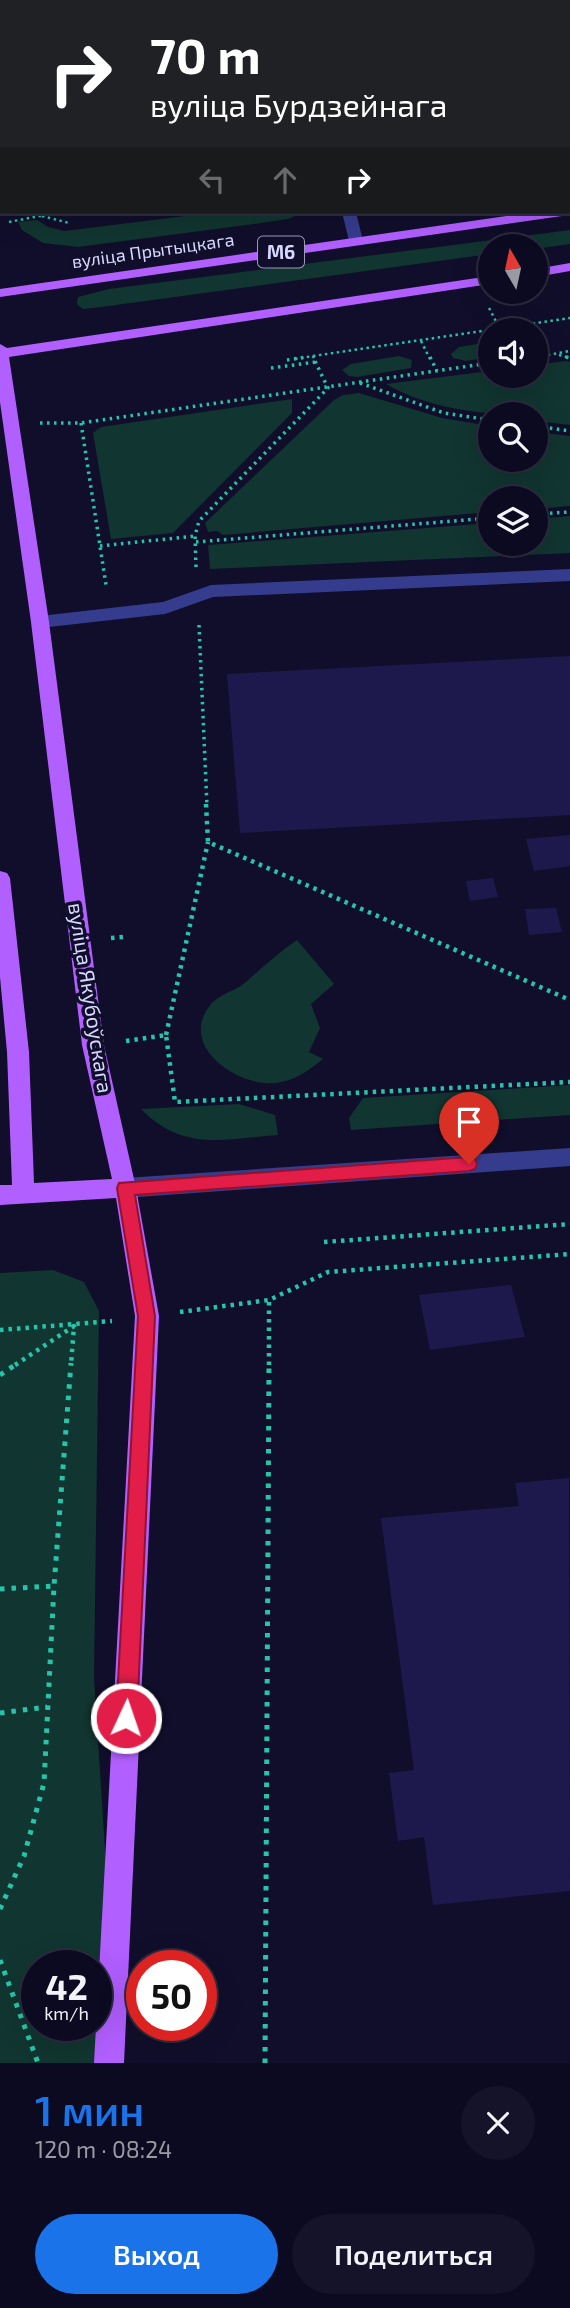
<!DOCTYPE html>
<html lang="ru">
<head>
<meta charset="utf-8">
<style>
  body { margin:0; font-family:"Exo 2",sans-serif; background:#151329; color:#f1f3f6; height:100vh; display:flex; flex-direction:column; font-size:26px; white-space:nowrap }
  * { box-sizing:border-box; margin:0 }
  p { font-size:23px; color:#9a9aa5 }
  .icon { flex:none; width:38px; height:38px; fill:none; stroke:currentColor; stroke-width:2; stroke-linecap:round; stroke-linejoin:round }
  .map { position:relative; height:2063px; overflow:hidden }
  .drawer { display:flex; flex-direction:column; background:#0c0a20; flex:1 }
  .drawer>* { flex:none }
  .guide { position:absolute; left:0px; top:0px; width:570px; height:214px; box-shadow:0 7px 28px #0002,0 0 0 2px #2c2b3e; background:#202124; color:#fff; overflow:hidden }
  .needle { width:46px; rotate:351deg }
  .controls { position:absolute; left:478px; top:234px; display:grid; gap:14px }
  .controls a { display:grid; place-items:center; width:70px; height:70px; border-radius:50%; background:#0c0a20; box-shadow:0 7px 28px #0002,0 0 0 2px #2c2b3e; font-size:35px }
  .speed { position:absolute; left:21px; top:1950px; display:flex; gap:14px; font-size:35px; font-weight:700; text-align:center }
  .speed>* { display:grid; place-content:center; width:91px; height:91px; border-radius:50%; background:#0c0a20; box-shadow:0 7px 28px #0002,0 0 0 2px #2c2b3e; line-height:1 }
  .speed small { font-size:18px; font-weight:400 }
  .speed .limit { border:10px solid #d22; background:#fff; color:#111 }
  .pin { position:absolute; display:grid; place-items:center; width:60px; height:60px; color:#fff; margin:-72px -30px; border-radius:50% 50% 50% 0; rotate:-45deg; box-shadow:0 0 7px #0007 }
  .pin .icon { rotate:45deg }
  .me { position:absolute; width:77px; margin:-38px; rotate:3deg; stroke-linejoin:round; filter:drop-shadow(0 0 5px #0008) }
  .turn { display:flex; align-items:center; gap:24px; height:147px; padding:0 35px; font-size:32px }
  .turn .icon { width:91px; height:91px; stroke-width:2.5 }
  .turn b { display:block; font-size:49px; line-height:60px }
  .lanes { display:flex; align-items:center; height:66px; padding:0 35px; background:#0003; justify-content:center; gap:35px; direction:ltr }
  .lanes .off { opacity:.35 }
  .round { display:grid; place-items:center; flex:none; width:74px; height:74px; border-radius:37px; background:#151329 }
  .summary { display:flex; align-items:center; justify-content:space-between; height:119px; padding:0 35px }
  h1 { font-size:42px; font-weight:600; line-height:52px; color:#1a73e8 }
  .primary-button { display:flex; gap:14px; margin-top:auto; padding:14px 35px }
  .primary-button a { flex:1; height:80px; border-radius:42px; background:#1a73e8; color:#fff; font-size:28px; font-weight:600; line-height:80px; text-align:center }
  .primary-button a+a { background:#151329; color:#f1f3f6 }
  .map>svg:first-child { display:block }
  .green { fill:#113530; fill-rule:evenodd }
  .building { fill:#1e194d }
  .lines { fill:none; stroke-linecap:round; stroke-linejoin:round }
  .path-far3 { stroke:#26c4a9; stroke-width:2.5; stroke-dasharray:2.5 3.5; stroke-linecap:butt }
  .path-far2 { stroke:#26c4a9; stroke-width:3.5; stroke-dasharray:2.5 4.5; stroke-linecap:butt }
  .path-far1 { stroke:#26c4a9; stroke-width:4.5; stroke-dasharray:3.5 5; stroke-linecap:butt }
  .path { stroke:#26c4a9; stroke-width:5; stroke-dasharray:4.5 7; stroke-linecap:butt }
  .minor { fill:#363c8d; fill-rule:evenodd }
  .major { fill:#b15fff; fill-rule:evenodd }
  .route { fill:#e11d48; stroke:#92132f; stroke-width:2 }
  .labels { text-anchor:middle; stroke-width:7; stroke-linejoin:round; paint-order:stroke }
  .far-street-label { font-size:18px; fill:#d8d8ff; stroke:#100e2a }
  .shield { fill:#100e2a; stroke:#9c9bbf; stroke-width:2 }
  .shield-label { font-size:19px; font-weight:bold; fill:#d8d8ff }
  .street-label { font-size:21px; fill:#d8d8ff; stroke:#100e2a }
</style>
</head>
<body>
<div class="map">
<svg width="570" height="2063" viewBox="0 0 570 2063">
  <rect width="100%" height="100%" fill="#100e2a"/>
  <!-- green -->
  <g class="green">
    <path d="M218,212H305L288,219L261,223L78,247L43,243L22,230L18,222L37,220L48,227L64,231Z"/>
    <path d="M570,230V244L536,249L490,247V254L101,307L83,309L77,304L78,297L109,289Z"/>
    <path d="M490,342V357L466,361L453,358L451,354L459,347Z"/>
    <path d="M399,356L412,360L411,368L357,377L349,376L342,370L351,364Z"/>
    <path d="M565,361L570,362V425L536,421V415C485,415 431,410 386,384L490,371V376H536V365Z"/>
    <path d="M359,393L442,418L490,426V460H536V432L570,436V506L536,509V499H490V512L223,535L217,531L208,532L205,523L334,400L343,395Z"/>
    <path d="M292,399V413L173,533L111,539L93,433L101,427Z"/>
    <path d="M570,516V553L210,569L208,545L490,523V544H536V519Z"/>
    <path d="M297,940L334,984L311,1004L320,1028L309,1052L323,1059C310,1070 294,1081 276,1083C241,1087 185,1052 205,1013C216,992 233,994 247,981C263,967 279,952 297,940Z"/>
    <path d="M570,1085V1115L351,1130L349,1118L363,1098Z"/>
    <path d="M239,1104L275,1115L278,1135C224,1139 183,1152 141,1109Z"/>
    <path d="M53,1270L84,1282L99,1311L94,1678L108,1896L97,2063H0V1273ZM37,1965H96V2025H37Z"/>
  </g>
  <!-- building -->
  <g class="building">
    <path d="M570,656V815L240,833L227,674Z"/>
    <path d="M570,835V866L534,871L526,839Z"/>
    <path d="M493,878L498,897L470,901L466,881Z"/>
    <path d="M556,908L562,932L529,935L525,909Z"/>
    <path d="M511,1285L525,1337L430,1350L419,1295Z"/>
    <path d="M569,1478L570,1891L433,1905L424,1837L398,1841L389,1773L414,1770L381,1518L519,1506L515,1483Z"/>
  </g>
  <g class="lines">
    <!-- path-far3 -->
    <g class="path-far3">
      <path d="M0,89L2,92"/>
      <path d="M42,216L69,223"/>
      <path d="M9,222L60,212"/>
      <path d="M489,308L500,329"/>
      <path d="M536,336L547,355"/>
      <path d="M421,341L430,359"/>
      <path d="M559,355L570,358"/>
      <path d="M313,356L570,318"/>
      <path d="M536,357L570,351"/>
      <path d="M295,359L313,356L314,359"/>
    </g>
    <!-- path-far2 -->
    <g class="path-far2">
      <path d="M430,357L437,371"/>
      <path d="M566,357L570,358"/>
      <path d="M287,360L307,357"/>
      <path d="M271,368L316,362"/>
      <path d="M360,383L444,413L490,420"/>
      <path d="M40,423H81L490,363"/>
      <path d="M81,423L106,585"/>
      <path d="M536,426L570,431"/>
      <path d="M536,514L570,512"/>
      <path d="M196,542L490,518"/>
      <path d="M100,546L195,536"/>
      <path d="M196,567L195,536L199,521L328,388L313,357"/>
      <path d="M199,625L207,806"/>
    </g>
    <!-- path-far1 -->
    <g class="path-far1">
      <path d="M206,804L208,842L570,1000"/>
      <path d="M111,938L124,937"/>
      <path d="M166,1035L208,842"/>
      <path d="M126,1041L166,1035L175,1102L570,1082"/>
      <path d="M324,1242L570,1224"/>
      <path d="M180,1312L269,1300L328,1272L570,1254"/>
      <path d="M0,1330L112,1321"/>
      <path d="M15,1365L74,1326L71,1365"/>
      <path d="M269,1365V1300"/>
    </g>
    <!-- path -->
    <g class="path">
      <path d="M0,1375L18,1363"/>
      <path d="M0,1589L54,1586"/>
      <path d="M0,1713L47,1707"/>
      <path d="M0,1909L24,1856L44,1783L54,1586L71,1363"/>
      <path d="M0,1960L38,2063"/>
      <path d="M265,2063L269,1363"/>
    </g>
    <!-- minor -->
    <g class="minor">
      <rect x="46" y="0" width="12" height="2"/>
      <path d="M106,0H144L105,2Z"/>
      <path d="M175,0H188L189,2H176Z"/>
      <rect x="290" y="0" width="12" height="2"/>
      <path d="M342,212H356L363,241L361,244H351L349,241Z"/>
      <path d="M570,569V581L213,597L165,614L40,628L31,622L40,616L163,602L211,585Z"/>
      <path d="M570,1148V1166L125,1198L117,1195L114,1188L117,1181L125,1178Z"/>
    </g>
    <!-- major -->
    <g class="major">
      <path d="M534,212H569L562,216L0,297V289Z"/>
      <path d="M570,263V271L536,277V269Z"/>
      <path d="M490,276V284L9,357L49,622L104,1045L136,1188L159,1316L124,2063H94L135,1316L116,1198L0,1205V1185H12L7,1052L0,977V871L7,873L10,878L29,1052L34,1183L112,1179L82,1045L31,622L0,402V344L7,348Z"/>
    </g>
  </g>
  <!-- route -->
  <path class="route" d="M469,1157L475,1159L477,1164L475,1169L469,1171L135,1195L155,1316L137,1718L134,1725L126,1728L119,1725L116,1718L138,1316L117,1188L119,1183Z"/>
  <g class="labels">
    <!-- far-street labels -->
    <g class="far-street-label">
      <text transform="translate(153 251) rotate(-8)" y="6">вуліца Прытыцкага</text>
    </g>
    <!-- shield labels -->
    <rect class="shield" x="258" y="236.5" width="46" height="31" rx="5"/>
    <g class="shield-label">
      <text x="281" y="259">М6</text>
    </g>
    <!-- street labels -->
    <g class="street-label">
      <text transform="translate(90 998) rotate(81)" y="7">вуліца Якубоўскага</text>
    </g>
  </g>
</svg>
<div class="controls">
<a><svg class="needle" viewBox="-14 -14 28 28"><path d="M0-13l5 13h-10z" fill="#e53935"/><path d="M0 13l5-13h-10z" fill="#9a9aa5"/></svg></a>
<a><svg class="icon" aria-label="sound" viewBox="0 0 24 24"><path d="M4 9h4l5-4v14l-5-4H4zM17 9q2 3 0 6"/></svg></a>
<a><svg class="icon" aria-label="search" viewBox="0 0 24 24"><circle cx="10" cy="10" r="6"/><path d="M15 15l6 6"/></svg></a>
<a><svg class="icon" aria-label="layers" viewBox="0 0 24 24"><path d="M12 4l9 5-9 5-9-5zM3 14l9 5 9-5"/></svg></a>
</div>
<div class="speed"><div>42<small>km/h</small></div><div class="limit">50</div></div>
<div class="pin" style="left:469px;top:1164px;background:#d93025"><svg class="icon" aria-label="arrive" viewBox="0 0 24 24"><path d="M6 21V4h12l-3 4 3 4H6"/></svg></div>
<svg class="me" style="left:126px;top:1718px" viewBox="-20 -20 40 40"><circle r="17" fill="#e11d48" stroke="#fff" stroke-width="3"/><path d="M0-11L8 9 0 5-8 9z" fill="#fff"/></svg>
<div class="guide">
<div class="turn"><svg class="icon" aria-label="right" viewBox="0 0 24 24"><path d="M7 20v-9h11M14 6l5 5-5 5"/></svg><div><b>70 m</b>вуліца Бурдзейнага</div></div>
<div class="lanes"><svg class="icon off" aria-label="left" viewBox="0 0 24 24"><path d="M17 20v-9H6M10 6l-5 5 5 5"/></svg><svg class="icon off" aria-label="ahead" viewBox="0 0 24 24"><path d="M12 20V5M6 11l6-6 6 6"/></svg><svg class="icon" aria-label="right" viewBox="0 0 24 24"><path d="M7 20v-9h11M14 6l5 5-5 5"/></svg></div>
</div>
</div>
<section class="drawer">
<div class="summary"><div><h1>1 мин</h1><p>120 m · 08:24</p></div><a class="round"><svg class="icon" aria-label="close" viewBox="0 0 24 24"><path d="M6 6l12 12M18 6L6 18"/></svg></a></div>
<div class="primary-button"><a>Выход</a><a>Поделиться</a></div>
</section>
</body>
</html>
